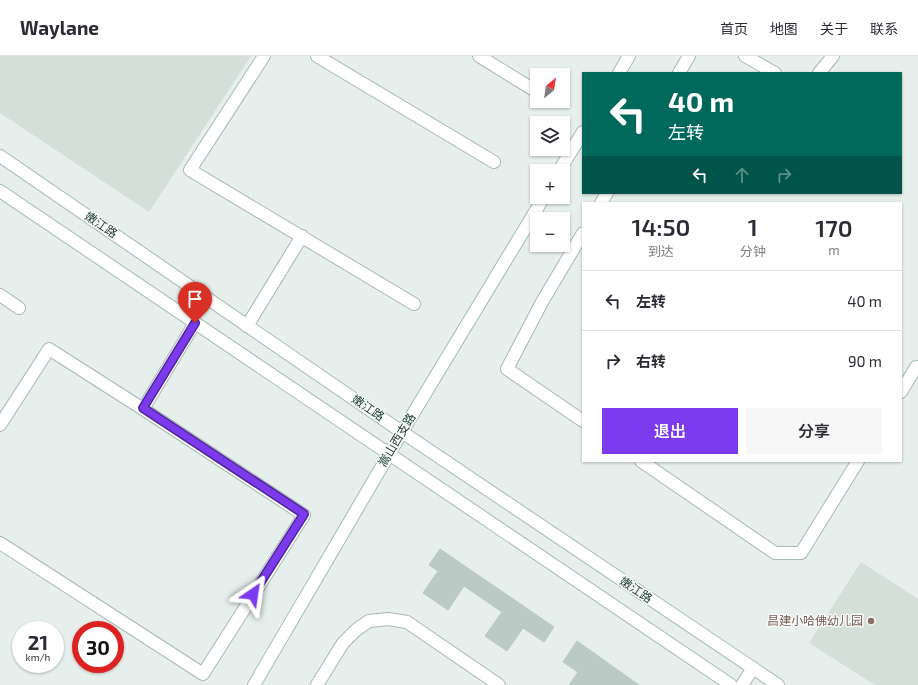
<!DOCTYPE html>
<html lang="zh">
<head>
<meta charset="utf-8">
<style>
  body { margin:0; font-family:"Exo 2","Noto Sans SC",sans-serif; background:#f7f7f7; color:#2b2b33; height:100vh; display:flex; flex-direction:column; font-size:15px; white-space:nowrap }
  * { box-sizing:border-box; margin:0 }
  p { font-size:13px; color:#7c7c81 }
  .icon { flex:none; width:22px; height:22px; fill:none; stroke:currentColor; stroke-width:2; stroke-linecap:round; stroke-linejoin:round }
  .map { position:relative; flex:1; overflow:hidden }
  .details { position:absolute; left:582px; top:146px; width:320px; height:260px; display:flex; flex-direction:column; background:#fff; border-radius:0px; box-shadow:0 1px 3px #0004 }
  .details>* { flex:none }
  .guide { position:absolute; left:582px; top:16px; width:320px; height:122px; border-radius:0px; box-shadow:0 1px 3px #0004; background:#00695c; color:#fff; overflow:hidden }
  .needle { width:26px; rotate:30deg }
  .tools { position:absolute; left:530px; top:12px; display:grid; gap:8px }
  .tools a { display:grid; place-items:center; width:40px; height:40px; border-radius:0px; background:#fff; box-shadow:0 1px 3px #0004; font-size:20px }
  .speed { position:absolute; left:12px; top:565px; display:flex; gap:8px; font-size:20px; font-weight:700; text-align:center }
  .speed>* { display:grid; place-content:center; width:52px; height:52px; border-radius:50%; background:#fff; box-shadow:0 1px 3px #0004; line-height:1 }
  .speed small { font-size:10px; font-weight:400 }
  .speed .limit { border:6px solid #d22; background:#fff; color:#111 }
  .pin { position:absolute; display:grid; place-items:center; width:34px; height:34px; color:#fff; margin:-41px -17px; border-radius:50% 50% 50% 0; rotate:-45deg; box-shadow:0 0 4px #0007 }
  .pin .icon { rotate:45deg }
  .me { position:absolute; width:44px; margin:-22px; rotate:32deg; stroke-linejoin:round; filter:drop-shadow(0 0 3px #0008) }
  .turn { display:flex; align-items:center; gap:14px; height:84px; padding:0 20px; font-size:18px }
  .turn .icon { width:52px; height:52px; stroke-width:2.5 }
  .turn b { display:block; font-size:28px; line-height:34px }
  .lanes { display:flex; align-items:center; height:38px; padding:0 20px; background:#0003; justify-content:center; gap:20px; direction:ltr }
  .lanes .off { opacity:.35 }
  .eta { display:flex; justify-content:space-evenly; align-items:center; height:68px; text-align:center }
  .eta b { font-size:24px; font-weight:600; line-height:28px }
  .action { display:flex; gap:8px; margin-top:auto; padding:8px 20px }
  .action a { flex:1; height:46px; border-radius:0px; background:#7c3aed; color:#fff; font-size:16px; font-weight:600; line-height:46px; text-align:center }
  .action a+a { background:#f7f7f7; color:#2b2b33 }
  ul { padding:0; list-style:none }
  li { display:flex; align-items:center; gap:12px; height:60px; padding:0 20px; border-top:1px solid #e1e1e2 }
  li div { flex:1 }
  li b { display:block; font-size:15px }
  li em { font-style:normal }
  header { display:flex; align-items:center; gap:24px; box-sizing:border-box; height:56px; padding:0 20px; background:#fff; border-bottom:1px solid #e1e1e2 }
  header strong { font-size:19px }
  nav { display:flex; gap:22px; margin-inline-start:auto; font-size:14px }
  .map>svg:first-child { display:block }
  .built { fill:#d4dfda }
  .building { fill:#bbcac4; stroke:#b8c9c2 }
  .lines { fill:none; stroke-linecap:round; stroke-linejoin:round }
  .street-casing { stroke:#a8b8b2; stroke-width:14 }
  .secondary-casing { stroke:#a4bbb3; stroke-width:14 }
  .street { stroke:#fff; stroke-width:12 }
  .secondary { stroke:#fff; stroke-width:12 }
  .route-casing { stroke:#51269a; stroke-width:10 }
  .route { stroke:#7c3aed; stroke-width:7 }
  .education-dot { fill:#8d6e63; stroke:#f7fbf9; stroke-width:1.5 }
  .labels { text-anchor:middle; stroke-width:3; stroke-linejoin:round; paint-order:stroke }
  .street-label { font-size:12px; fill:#24423a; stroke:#f7fbf9 }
  .education-label { font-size:12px; fill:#785e54; stroke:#f7fbf9; text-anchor:end }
</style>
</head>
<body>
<header>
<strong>Waylane</strong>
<nav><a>首页</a><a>地图</a><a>关于</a><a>联系</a></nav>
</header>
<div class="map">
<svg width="918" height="629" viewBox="0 0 918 629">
  <rect width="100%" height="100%" fill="#e6efeb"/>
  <!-- built -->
  <g class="built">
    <path d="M0,0H251L149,156L0,57Z"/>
    <path d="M861,506L918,543V629H875L809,587Z"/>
  </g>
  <!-- building -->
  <g class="building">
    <path d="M440,493L554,571L544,586L523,572L507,595L485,580L502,556L464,530L448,554L423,537L438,515L429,509Z"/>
    <path d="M577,585L639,629H569L578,616L563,606Z"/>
  </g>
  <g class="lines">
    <!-- street casing -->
    <g class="street-casing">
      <g id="street">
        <path d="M264,0L190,114L414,248"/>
        <path d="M317,0L494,106"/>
        <path d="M479,0L534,34"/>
        <path d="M745,0L775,17"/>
        <path d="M679,17L689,0"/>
        <path d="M819,17L833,0"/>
        <path d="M601,147L607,137"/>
        <path d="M583,177L542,246L507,313L583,365"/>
        <path d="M0,239L19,252"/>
        <path d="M247,270L302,180"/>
        <path d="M901,336L916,311H918"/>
        <path d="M143,353L195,267"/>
        <path d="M0,369L49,293L143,353L304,459L203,618L0,487"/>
        <path d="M641,405L775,497H801L858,405"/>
        <path d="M317,629L343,587L356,574L369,565L388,563L407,566L499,629"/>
        <path d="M742,629L753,612"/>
      </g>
    </g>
    <!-- secondary casing -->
    <g class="secondary-casing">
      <g id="secondary">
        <path d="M619,17L629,0"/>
        <path d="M0,100L402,376L778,629"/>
        <path d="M559,115L583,76"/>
        <path d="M0,135L731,629"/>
        <path d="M254,629L402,376L544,141"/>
      </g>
    </g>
    <!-- street -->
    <use href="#street" class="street"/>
    <!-- secondary -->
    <use href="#secondary" class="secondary"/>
  </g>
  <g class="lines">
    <!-- route casing -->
    <g class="route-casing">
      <path id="route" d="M195,267L143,352L304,458L253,538"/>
    </g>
    <!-- route -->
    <use href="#route" class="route"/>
  </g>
  <!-- markers -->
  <circle class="education-dot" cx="871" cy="565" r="4"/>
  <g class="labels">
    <!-- street labels -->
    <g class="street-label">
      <text transform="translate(101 169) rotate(34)" y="4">嫩江路</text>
      <text transform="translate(368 352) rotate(34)" y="4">嫩江路</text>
      <text transform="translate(397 384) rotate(-59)" y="4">嵩山西支路</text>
      <text transform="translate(636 534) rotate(34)" y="4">嫩江路</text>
    </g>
    <!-- education labels -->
    <g class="education-label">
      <text x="863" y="569">昌建小哈佛幼儿园</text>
    </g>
  </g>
</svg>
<div class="tools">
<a><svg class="needle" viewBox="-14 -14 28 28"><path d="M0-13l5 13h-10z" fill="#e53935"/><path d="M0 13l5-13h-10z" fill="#7c7c81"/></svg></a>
<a><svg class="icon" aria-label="layers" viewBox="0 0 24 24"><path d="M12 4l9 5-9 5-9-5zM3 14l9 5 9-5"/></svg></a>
<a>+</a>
<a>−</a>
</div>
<div class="speed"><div>21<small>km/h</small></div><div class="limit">30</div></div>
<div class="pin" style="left:195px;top:267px;background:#d93025"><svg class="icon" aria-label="arrive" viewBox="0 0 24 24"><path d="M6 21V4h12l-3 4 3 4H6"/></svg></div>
<svg class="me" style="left:253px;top:538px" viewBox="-20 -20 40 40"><path d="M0-17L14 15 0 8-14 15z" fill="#7c3aed" stroke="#fff" stroke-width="4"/></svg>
<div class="guide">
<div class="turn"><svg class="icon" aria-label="left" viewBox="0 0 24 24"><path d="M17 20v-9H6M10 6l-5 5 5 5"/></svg><div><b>40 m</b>左转</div></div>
<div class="lanes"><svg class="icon" aria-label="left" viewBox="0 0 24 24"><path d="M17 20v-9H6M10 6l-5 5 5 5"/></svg><svg class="icon off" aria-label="ahead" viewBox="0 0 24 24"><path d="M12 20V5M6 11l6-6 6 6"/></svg><svg class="icon off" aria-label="right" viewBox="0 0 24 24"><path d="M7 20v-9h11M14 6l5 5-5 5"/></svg></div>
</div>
<section class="details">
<div class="eta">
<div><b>14:50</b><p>到达</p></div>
<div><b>1</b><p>分钟</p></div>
<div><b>170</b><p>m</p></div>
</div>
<ul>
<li><svg class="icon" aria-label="left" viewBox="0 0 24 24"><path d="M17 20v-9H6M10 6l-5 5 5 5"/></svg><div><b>左转</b></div><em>40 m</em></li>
<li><svg class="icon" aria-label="right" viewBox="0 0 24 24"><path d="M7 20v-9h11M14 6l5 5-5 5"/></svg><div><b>右转</b></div><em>90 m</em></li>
</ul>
<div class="action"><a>退出</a><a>分享</a></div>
</section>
</div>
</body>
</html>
